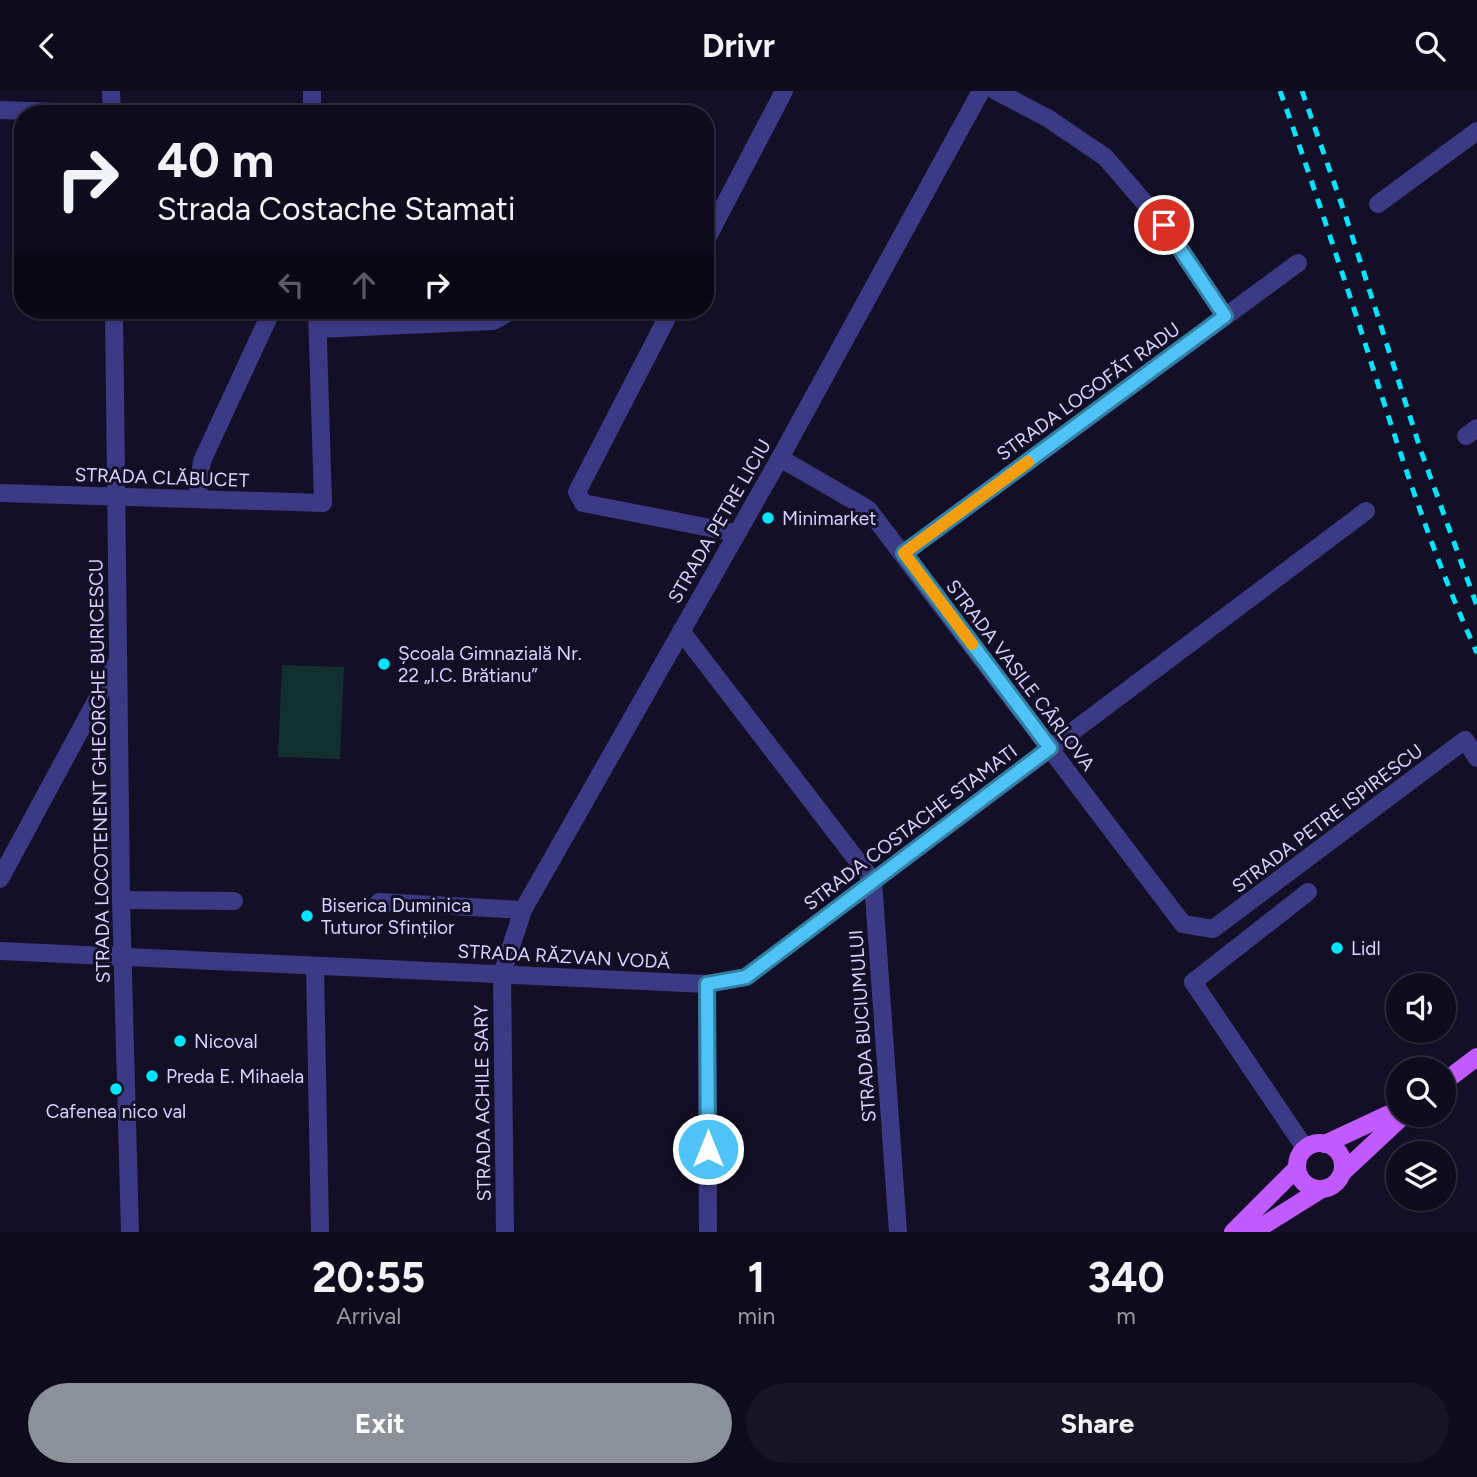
<!DOCTYPE html>
<html lang="en">
<head>
<meta charset="utf-8">
<style>
  body { margin:0; font-family:Figtree,sans-serif; background:#171425; color:#f1f3f6; height:100vh; display:flex; flex-direction:column; font-size:26px; white-space:nowrap }
  * { box-sizing:border-box; margin:0 }
  p { font-size:23px; color:#9b9ba3 }
  .icon { flex:none; width:38px; height:38px; fill:none; stroke:currentColor; stroke-width:2; stroke-linecap:round; stroke-linejoin:round }
  .map { position:relative; height:1141px; overflow:hidden }
  .details { display:flex; flex-direction:column; background:#0e0b1c; flex:1 }
  .details>* { flex:none }
  .top-card { position:absolute; left:14px; top:14px; width:700px; height:214px; border-radius:28px; box-shadow:0 2px 5px #0004,0 0 0 2px #2e2b3b; background:#0e0b1c; color:#f1f3f6; overflow:hidden }
  .controls { position:absolute; left:1386px; top:882px; display:grid; gap:14px }
  .controls a { display:grid; place-items:center; width:70px; height:70px; border-radius:50%; background:#0e0b1c; box-shadow:0 2px 5px #0004,0 0 0 2px #2e2b3b; font-size:35px }
  .pin { position:absolute; display:grid; place-items:center; width:60px; height:60px; color:#fff; margin:-30px; border:4px solid #fff; border-radius:50%; box-shadow:0 2px 7px #0007 }
  .me { position:absolute; width:77px; margin:-38px; rotate:0deg; stroke-linejoin:round; filter:drop-shadow(0 0 5px #0008) }
  .turn { display:flex; align-items:center; gap:24px; height:147px; padding:0 28px; font-size:32px }
  .turn .icon { width:91px; height:91px; stroke-width:2.5 }
  .turn b { display:block; font-size:49px; line-height:60px }
  .lanes { display:flex; align-items:center; height:66px; padding:0 28px; background:#0003; justify-content:center; gap:35px; direction:ltr }
  .lanes .off { opacity:.35 }
  .eta { display:flex; justify-content:space-evenly; align-items:center; height:119px; text-align:center }
  .eta b { font-size:42px; font-weight:700; line-height:49px }
  .action { display:flex; gap:14px; margin-top:auto; padding:14px 28px }
  .action a { flex:1; height:80px; border-radius:42px; background:#8c9099; color:#fff; font-size:28px; font-weight:700; line-height:80px; text-align:center }
  .action a+a { background:#171425; color:#f1f3f6 }
  header { display:flex; justify-content:space-between; align-items:center; height:91px; padding:0 28px; background:#0e0b1c; font-size:32px; font-weight:700 }
  .map>svg:first-child { display:block }
  .green { fill:#12302f }
  .lines { fill:none; stroke-linecap:round; stroke-linejoin:round }
  .minor { stroke:#3d3a85; stroke-width:18 }
  .major { stroke:#c25bff; stroke-width:18 }
  .rail { stroke:#00e5ff; stroke-width:5; stroke-dasharray:10 9; stroke-linecap:butt }
  .route-casing { stroke:#337fa1; stroke-width:18 }
  .route { stroke:#4fc3f7; stroke-width:12 }
  .slow { stroke:#f59e0b; stroke-width:12 }
  .poi-dot { fill:#00e5ff; stroke:#130f26; stroke-width:2.5 }
  .labels { text-anchor:middle; stroke-width:6; stroke-linejoin:round; paint-order:stroke }
  .street-label { font-size:19px; fill:#d9d4ff; stroke:#130f26 }
  .poi-label { font-size:19px; fill:#d9d4ff; stroke:#130f26; text-anchor:start }
</style>
</head>
<body>
<header><svg class="icon" aria-label="back" viewBox="0 0 24 24"><path d="M15 5l-7 7 7 7"/></svg>Drivr<svg class="icon" aria-label="search" viewBox="0 0 24 24"><circle cx="10" cy="10" r="6"/><path d="M15 15l6 6"/></svg></header>
<div class="map">
<svg width="1477" height="1141" viewBox="0 0 1477 1141">
  <rect width="100%" height="100%" fill="#130f26"/>
  <!-- green -->
  <path class="green" d="M282,574L344,576L340,668L278,666Z"/>
  <g class="lines">
    <!-- minor -->
    <g class="minor">
      <path d="M111,0L112,23"/>
      <path d="M312,0V23"/>
      <path d="M996,0L1049,28L1105,66L1164,134L1225,225"/>
      <path d="M0,19L121,23"/>
      <path d="M1378,113L1477,40"/>
      <path d="M705,151L784,0"/>
      <path d="M114,219L121,809L130,1141"/>
      <path d="M671,219L577,401L583,412L736,442"/>
      <path d="M318,238L493,230L513,219"/>
      <path d="M1466,345L1477,337"/>
      <path d="M780,367L868,418L1183,833L1213,838L1465,649L1477,667"/>
      <path d="M0,402L323,412L317,219"/>
      <path d="M197,408L202,370L272,219"/>
      <path d="M904,462L1298,172"/>
      <path d="M681,540L873,790L898,1141"/>
      <path d="M0,788L116,573"/>
      <path d="M121,809L234,810"/>
      <path d="M379,811L523,819"/>
      <path d="M0,860L707,893L746,886L1366,420"/>
      <path d="M315,875L320,1141"/>
      <path d="M707,893L708,1141"/>
      <path d="M1305,1057L1193,891L1308,801"/>
      <path d="M505,1141L502,883L523,819L780,367L981,0"/>
    </g>
    <!-- major -->
    <g class="major">
      <path d="M1444,991L1477,966"/>
      <circle cx="1320" cy="1075" r="23"/>
      <path d="M1325,1053L1398,1019"/>
      <path d="M1342,1082L1404,1024"/>
      <path d="M1233,1141L1296,1078"/>
      <path d="M1253,1141L1320,1099"/>
    </g>
    <!-- rail -->
    <g class="rail">
      <path d="M1280,0C1307,75 1332,151 1357,227C1393,340 1428,454 1477,562"/>
      <path d="M1302,0L1345,123L1421,360L1477,515"/>
    </g>
  </g>
  <g class="lines">
    <!-- route casing -->
    <g class="route-casing">
      <path id="route" d="M708,1058L707,893L746,886L1050,657L904,462L1225,225L1164,134"/>
    </g>
    <!-- route -->
    <use href="#route" class="route"/>
    <!-- slow -->
    <path class="slow" d="M972,553L904,462L1028,371"/>
  </g>
  <!-- markers -->
  <g class="poi-dot">
    <circle cx="768" cy="427" r="7"/>
    <circle cx="384" cy="573" r="7"/>
    <circle cx="307" cy="825" r="7"/>
    <circle cx="1337" cy="857" r="7"/>
    <circle cx="180" cy="950" r="7"/>
    <circle cx="152" cy="985" r="7"/>
    <circle cx="116" cy="998" r="7"/>
  </g>
  <g class="labels">
    <!-- street labels -->
    <g class="street-label">
      <text transform="translate(1088 300) rotate(-36)" y="7">STRADA LOGOFĂT RADU</text>
      <text transform="translate(162 386) rotate(2)" y="7">STRADA CLĂBUCET</text>
      <text transform="translate(719 430) rotate(-60)" y="7">STRADA PETRE LICIU</text>
      <text transform="translate(1021 584) rotate(53)" y="7">STRADA VASILE CÂRLOVA</text>
      <text transform="translate(99 680) rotate(-91)" y="7">STRADA LOCOTENENT GHEORGHE BURICESCU</text>
      <text transform="translate(1327 727) rotate(-37)" y="7">STRADA PETRE ISPIRESCU</text>
      <text transform="translate(910 736) rotate(-37)" y="7">STRADA COSTACHE STAMATI</text>
      <text transform="translate(564 865) rotate(3)" y="7">STRADA RĂZVAN VODĂ</text>
      <text transform="translate(862 935) rotate(-94)" y="7">STRADA BUCIUMULUI</text>
      <text transform="translate(482 1012) rotate(-91)" y="7">STRADA ACHILE SARY</text>
    </g>
    <!-- poi labels -->
    <g class="poi-label">
      <text x="782" y="434">Minimarket</text>
      <text x="398" y="569">Școala Gimnazială Nr.<tspan x="398" dy="22">22 „I.C. Brătianu”</tspan></text>
      <text x="321" y="821">Biserica Duminica<tspan x="321" dy="22">Tuturor Sfinților</tspan></text>
      <text x="1351" y="864">Lidl</text>
      <text x="194" y="957">Nicoval</text>
      <text x="166" y="992">Preda E. Mihaela</text>
      <text x="116" y="1027" text-anchor="middle">Cafenea nico val</text>
    </g>
  </g>
</svg>
<div class="controls">
<a><svg class="icon" aria-label="sound" viewBox="0 0 24 24"><path d="M4 9h4l5-4v14l-5-4H4zM17 9q2 3 0 6"/></svg></a>
<a><svg class="icon" aria-label="search" viewBox="0 0 24 24"><circle cx="10" cy="10" r="6"/><path d="M15 15l6 6"/></svg></a>
<a><svg class="icon" aria-label="layers" viewBox="0 0 24 24"><path d="M12 4l9 5-9 5-9-5zM3 14l9 5 9-5"/></svg></a>
</div>
<div class="pin" style="left:1164px;top:134px;background:#d93025"><svg class="icon" aria-label="arrive" viewBox="0 0 24 24"><path d="M6 21V4h12l-3 4 3 4H6"/></svg></div>
<svg class="me" style="left:708px;top:1058px" viewBox="-20 -20 40 40"><circle r="17" fill="#4fc3f7" stroke="#fff" stroke-width="3"/><path d="M0-11L8 9 0 5-8 9z" fill="#fff"/></svg>
<div class="top-card">
<div class="turn"><svg class="icon" aria-label="right" viewBox="0 0 24 24"><path d="M7 20v-9h11M14 6l5 5-5 5"/></svg><div><b>40 m</b>Strada Costache Stamati</div></div>
<div class="lanes"><svg class="icon off" aria-label="left" viewBox="0 0 24 24"><path d="M17 20v-9H6M10 6l-5 5 5 5"/></svg><svg class="icon off" aria-label="ahead" viewBox="0 0 24 24"><path d="M12 20V5M6 11l6-6 6 6"/></svg><svg class="icon" aria-label="right" viewBox="0 0 24 24"><path d="M7 20v-9h11M14 6l5 5-5 5"/></svg></div>
</div>
</div>
<section class="details">
<div class="eta">
<div><b>20:55</b><p>Arrival</p></div>
<div><b>1</b><p>min</p></div>
<div><b>340</b><p>m</p></div>
</div>
<div class="action"><a>Exit</a><a>Share</a></div>
</section>
</body>
</html>
